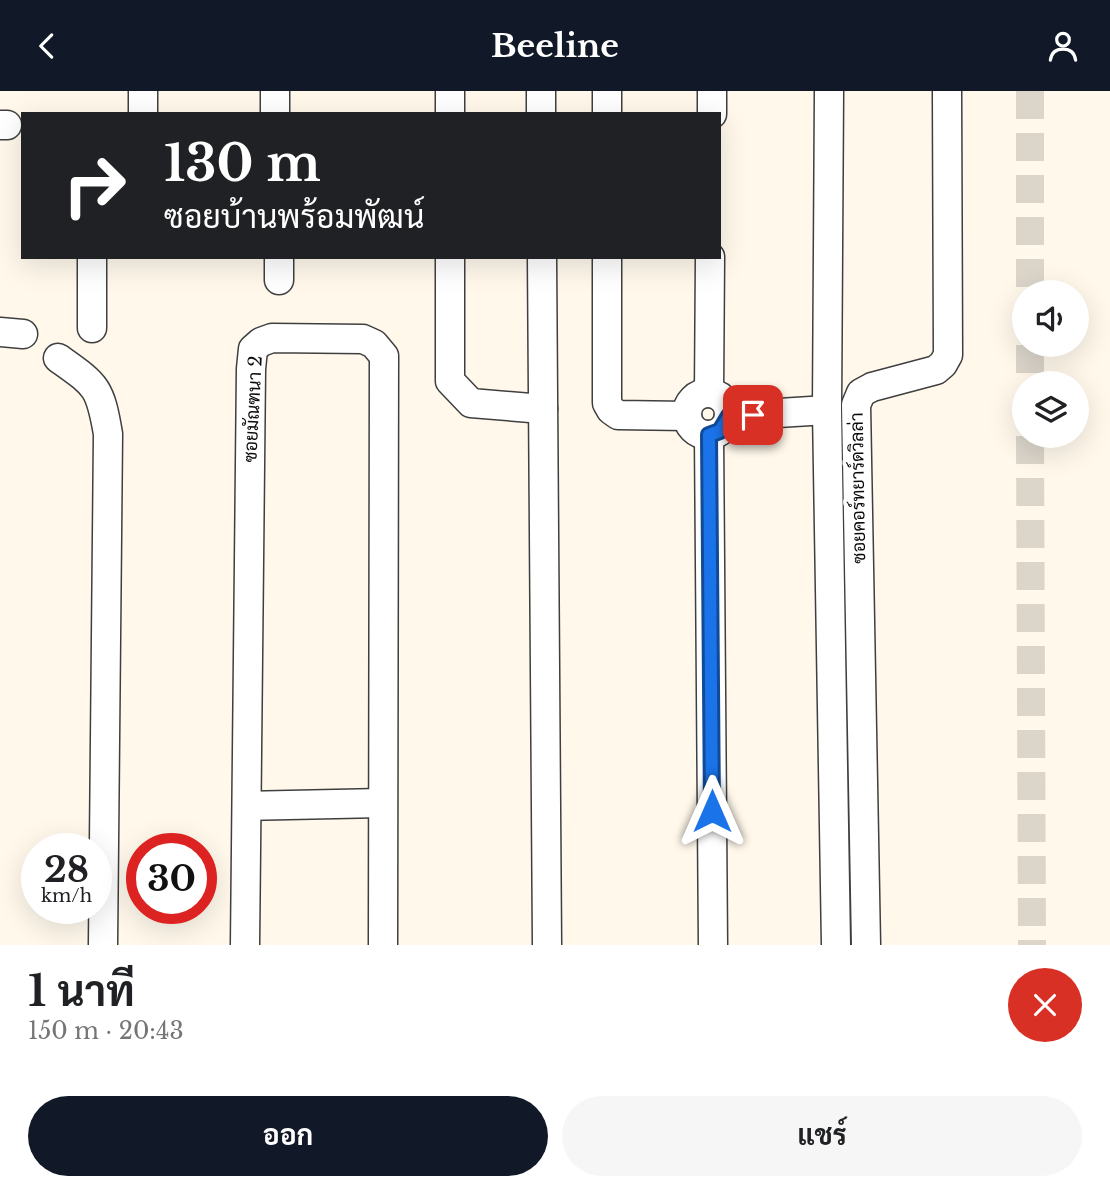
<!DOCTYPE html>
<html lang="th">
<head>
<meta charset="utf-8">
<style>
  body { margin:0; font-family:"Libre Baskerville",Sarabun,serif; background:#f6f6f6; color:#202124; height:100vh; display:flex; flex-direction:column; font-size:26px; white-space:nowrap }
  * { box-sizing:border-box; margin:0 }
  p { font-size:23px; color:#757577 }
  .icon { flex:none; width:38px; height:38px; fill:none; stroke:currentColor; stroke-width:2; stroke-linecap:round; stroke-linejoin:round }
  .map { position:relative; height:854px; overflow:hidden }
  .sheet { display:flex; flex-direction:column; background:#fff; flex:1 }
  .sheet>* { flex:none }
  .top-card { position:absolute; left:21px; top:21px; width:700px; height:147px; border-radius:0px; box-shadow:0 7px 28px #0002; background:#202124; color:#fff; overflow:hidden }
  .buttons { position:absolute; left:1012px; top:189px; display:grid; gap:14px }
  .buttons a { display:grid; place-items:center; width:77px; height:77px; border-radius:50%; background:#fff; box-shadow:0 7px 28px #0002; font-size:35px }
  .speed { position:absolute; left:21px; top:742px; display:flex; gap:14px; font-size:35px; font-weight:700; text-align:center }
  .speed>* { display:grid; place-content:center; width:91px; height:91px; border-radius:50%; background:#fff; box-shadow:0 7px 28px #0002; line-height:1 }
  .speed small { font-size:18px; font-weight:400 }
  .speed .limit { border:10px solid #d22; background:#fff; color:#111 }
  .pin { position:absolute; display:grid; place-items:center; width:60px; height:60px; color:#fff; margin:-30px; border-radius:14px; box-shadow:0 4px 10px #0006 }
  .me { position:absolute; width:77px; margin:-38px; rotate:0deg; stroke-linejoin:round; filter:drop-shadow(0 0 5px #0008) }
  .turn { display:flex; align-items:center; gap:24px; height:147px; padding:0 28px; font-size:32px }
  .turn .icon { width:91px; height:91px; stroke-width:2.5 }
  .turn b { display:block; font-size:49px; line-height:60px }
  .round { display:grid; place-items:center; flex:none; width:74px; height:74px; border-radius:37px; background:#f6f6f6 }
  .head { display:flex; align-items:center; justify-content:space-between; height:119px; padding:0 28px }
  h1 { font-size:42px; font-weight:700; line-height:52px }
  .button { display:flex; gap:14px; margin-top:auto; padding:14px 28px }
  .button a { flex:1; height:80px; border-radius:42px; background:#111827; color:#fff; font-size:28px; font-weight:700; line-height:80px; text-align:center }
  .button a+a { background:#f6f6f6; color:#202124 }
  header { display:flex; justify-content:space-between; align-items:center; height:91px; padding:0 28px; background:#111827; color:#fff; font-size:32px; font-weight:700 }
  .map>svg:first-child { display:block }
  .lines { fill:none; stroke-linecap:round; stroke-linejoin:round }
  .minor-tunnel { stroke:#dbd5ca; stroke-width:28; stroke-dasharray:28 14; stroke-linecap:butt }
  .minor-casing { stroke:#3f3f3f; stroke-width:31 }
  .minor { stroke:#fff; stroke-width:28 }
  .route-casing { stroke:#114b97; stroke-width:18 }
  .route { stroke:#1a73e8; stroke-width:12 }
  .labels { text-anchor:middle; stroke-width:7; stroke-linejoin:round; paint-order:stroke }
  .street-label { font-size:18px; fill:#0c0c0c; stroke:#fff }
</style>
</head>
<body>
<header><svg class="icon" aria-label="back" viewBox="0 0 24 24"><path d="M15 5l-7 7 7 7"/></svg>Beeline<svg class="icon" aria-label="person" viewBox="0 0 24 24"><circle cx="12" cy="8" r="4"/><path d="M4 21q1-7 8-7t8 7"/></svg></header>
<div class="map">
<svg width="1110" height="854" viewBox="0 0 1110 854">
  <rect width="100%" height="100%" fill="#fff8eb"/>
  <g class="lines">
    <!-- minor-tunnel -->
    <g class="minor-tunnel">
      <path d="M1030,0V201"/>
      <path d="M1030,254V292"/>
      <path d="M1030,345L1032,854"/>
    </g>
    <!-- minor casing -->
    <g class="minor-casing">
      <g id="minor">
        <path d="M143,0V23"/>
        <path d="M275,0V23"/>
        <path d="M450,0V23"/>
        <path d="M541,0V23"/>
        <path d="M607,0V23"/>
        <path d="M829,0L827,319L836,854"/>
        <path d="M712,23V0"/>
        <path d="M0,34H7"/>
        <path d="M279,166V189"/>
        <path d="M450,166V290L471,312L543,318"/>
        <path d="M542,166L547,854"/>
        <path d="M607,166V312L611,319L618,324L687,325"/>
        <path d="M92,237V166"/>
        <path d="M0,241L23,243"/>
        <path d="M58,267C96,294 100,295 108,343L103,854"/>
        <path d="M709,302L710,166"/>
        <circle cx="708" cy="323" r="21"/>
        <path d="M729,325L827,319"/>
        <path d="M709,344L713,854"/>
        <path d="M247,715L382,712"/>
        <path d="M245,854L251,278L253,258L261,251L272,247L363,248L374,253L384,265L383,854"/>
        <path d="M866,854L856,314L861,302L872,296L936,279L943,273L948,264L947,0"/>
      </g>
    </g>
    <!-- minor -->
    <use href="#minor" class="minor"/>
  </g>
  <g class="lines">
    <!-- route casing -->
    <g class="route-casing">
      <path id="route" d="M712,720L709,344L720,340L729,325L753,324"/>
    </g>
    <!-- route -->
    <use href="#route" class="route"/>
  </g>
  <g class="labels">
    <!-- street labels -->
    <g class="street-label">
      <text transform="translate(253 318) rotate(-87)" y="6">ซอยมัณฑนา 2</text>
      <text transform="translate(858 397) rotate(-91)" y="6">ซอยคอร์ทยาร์ดวิลล่า</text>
    </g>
  </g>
</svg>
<div class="buttons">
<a><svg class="icon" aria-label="sound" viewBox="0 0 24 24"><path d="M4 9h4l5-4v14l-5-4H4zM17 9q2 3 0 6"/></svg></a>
<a><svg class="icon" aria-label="layers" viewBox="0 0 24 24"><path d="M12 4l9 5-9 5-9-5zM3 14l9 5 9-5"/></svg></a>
</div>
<div class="speed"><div>28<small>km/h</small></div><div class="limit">30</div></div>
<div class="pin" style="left:753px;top:324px;background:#d93025"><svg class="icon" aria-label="arrive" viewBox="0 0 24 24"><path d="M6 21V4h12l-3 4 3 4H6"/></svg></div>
<svg class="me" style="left:712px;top:720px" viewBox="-20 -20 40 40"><path d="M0-17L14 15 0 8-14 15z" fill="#1a73e8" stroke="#fff" stroke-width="4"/></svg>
<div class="top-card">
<div class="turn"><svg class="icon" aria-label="right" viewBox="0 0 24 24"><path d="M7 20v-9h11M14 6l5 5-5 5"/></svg><div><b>130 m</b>ซอยบ้านพร้อมพัฒน์</div></div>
</div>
</div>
<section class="sheet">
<div class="head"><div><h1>1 นาที</h1><p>150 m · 20:43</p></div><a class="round" style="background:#d93025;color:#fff"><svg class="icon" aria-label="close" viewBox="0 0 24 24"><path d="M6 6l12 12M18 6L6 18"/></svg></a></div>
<div class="button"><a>ออก</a><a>แชร์</a></div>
</section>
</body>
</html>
